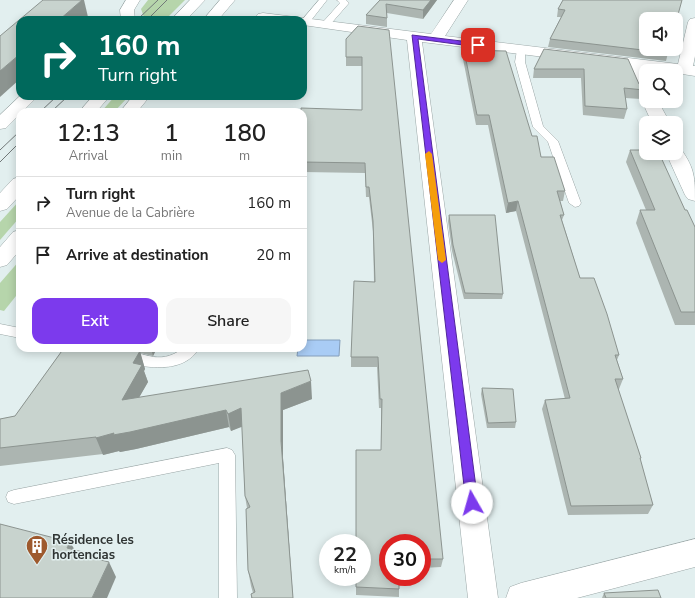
<!DOCTYPE html>
<html lang="en">
<head>
<meta charset="utf-8">
<style>
  body { margin:0; font-family:"Nunito Sans",sans-serif; background:#f6f6f6; color:#222; height:100vh; display:flex; flex-direction:column; font-size:15px; white-space:nowrap }
  * { box-sizing:border-box; margin:0 }
  p { font-size:13px; color:#767676 }
  .icon { flex:none; width:22px; height:22px; fill:none; stroke:currentColor; stroke-width:2; stroke-linecap:round; stroke-linejoin:round }
  .map { position:relative; flex:1; overflow:hidden }
  .side { position:absolute; left:16px; top:108px; width:291px; height:244px; display:flex; flex-direction:column; background:#fff; border-radius:12px; box-shadow:0 2px 10px #0003 }
  .side>* { flex:none }
  .hud { position:absolute; left:16px; top:16px; width:291px; height:84px; border-radius:12px; box-shadow:0 2px 10px #0003; background:#00695c; color:#fff; overflow:hidden }
  .buttons { position:absolute; left:639px; top:12px; display:grid; gap:8px }
  .buttons a { display:grid; place-items:center; width:44px; height:44px; border-radius:8px; background:#fff; box-shadow:0 2px 10px #0003; font-size:20px }
  .speed { position:absolute; left:319px; top:534px; display:flex; gap:8px; font-size:20px; font-weight:700; text-align:center }
  .speed>* { display:grid; place-content:center; width:52px; height:52px; border-radius:50%; background:#fff; box-shadow:0 2px 10px #0003; line-height:1 }
  .speed small { font-size:10px; font-weight:400 }
  .speed .limit { border:6px solid #d22; background:#fff; color:#111 }
  .pin { position:absolute; display:grid; place-items:center; width:34px; height:34px; color:#fff; margin:-17px; border-radius:8px; box-shadow:0 2px 6px #0006 }
  .me { position:absolute; width:44px; margin:-22px; rotate:353deg; stroke-linejoin:round; filter:drop-shadow(0 0 3px #0008) }
  .turn { display:flex; align-items:center; gap:14px; height:84px; padding:0 16px; font-size:18px }
  .turn .icon { width:52px; height:52px; stroke-width:2.5 }
  .turn b { display:block; font-size:28px; line-height:34px }
  .eta { display:flex; justify-content:space-evenly; align-items:center; height:68px; text-align:center }
  .eta b { font-size:24px; font-weight:600; line-height:28px }
  .action { display:flex; gap:8px; margin-top:auto; padding:8px 16px }
  .action a { flex:1; height:46px; border-radius:12px; background:#7c3aed; color:#fff; font-size:16px; font-weight:600; line-height:46px; text-align:center }
  .action a+a { background:#f6f6f6; color:#222 }
  ul { padding:0; list-style:none }
  li { display:flex; align-items:center; gap:12px; height:52px; padding:0 16px; border-top:1px solid #e0e0e0 }
  li div { flex:1 }
  li b { display:block; font-size:15px }
  li em { font-style:normal }
  .map>svg:first-child { display:block }
  .green { fill:#b6d5ab }
  .water { fill:#a9ccf5; stroke:#849ebb }
  .lines { fill:none; stroke-linecap:round; stroke-linejoin:round }
  .service-casing { stroke:#9aa6a6; stroke-width:1 }
  .minor-casing { stroke:#9aa6a6; stroke-width:1 }
  .primary-casing { stroke:#9aa6a6; stroke-width:1 }
  .service { fill:#fff; fill-rule:evenodd }
  .minor { fill:#fff; fill-rule:evenodd }
  .primary { fill:#fff; fill-rule:evenodd }
  .tram { stroke:#727979; stroke-width:1 }
  .wall { fill:#acb5b1 }
  .shaded-wall { fill:#8c9490 }
  .building { fill:#c8d3ce; stroke:#8c9490 }
  .route { fill:#7c3aed; stroke:#51269a }
  .slow { fill:#f59e0b }
  .labels { text-anchor:middle; stroke-width:3; stroke-linejoin:round; paint-order:stroke }
  .near-poi-label { font-size:13px; font-weight:bold; fill:#2f3433; stroke:#e2efef; text-anchor:start }
</style>
</head>
<body>
<div class="map">
<svg width="695" height="598" viewBox="0 0 695 598">
  <rect width="100%" height="100%" fill="#e2efef"/>
  <!-- green -->
  <g class="green">
    <path d="M148,0H185L165,20H145L141,9Z"/>
    <path d="M115,96H129L114,112H101Z"/>
    <path d="M20,200V217L0,240V222Z"/>
    <path d="M20,260V291L4,311L0,310V283Z"/>
  </g>
  <!-- water -->
  <path class="water" d="M303,340H340L339,356H297L298,348H303Z"/>
  <g class="lines">
    <!-- service casing -->
    <g class="service-casing">
      <g id="service">
        <path d="M319,0H327L309,23H303L302,20Z"/>
        <path d="M337,0H346L349,3L329,26H323V22L340,3Z"/>
        <path d="M521,47L525,50V62L543,126L558,141L581,203L579,206L575,207L569,203L548,142L533,127L515,62L517,50Z"/>
        <path d="M0,324L20,328V338L0,334Z"/>
        <path d="M183,348H199C184,375 144,368 120,361L118,357L120,353C141,347 157,369 183,348Z"/>
        <path d="M227,448L232,450L235,455L237,598H219V463L14,504L8,502L6,497L8,492L14,490Z"/>
      </g>
    </g>
    <!-- minor casing -->
    <g class="minor-casing">
      <g id="minor">
        <path d="M126,0H140L134,10L135,20H121L120,10Z"/>
        <path d="M454,0H468L445,36L678,64L688,22L690,19L695,18V56L693,66H695V76L676,73V71L643,69L646,75V97L640,95L638,92L626,67L422,42L498,598H468L407,40L303,25V20H258L256,17L258,14L263,13L431,34Z"/>
        <path d="M20,96H38L6,128L0,129V115Z"/>
        <path d="M644,97H646V101H658L670,123H652L642,101Z"/>
        <path d="M676,148L681,149C695,169 695,178 695,201L688,199L685,195L666,153H676Z"/>
        <path d="M695,539V567L577,598H506L510,587L521,583Z"/>
      </g>
    </g>
    <!-- primary casing -->
    <g class="primary-casing">
      <g id="primary">
        <path d="M190,0H205L186,20H171Z"/>
        <path d="M220,0H235L218,20H203Z"/>
        <path d="M93,96H110L96,112H79Z"/>
        <path d="M133,96H150L137,112H120Z"/>
        <path d="M20,177V195L7,209L0,211V193L13,179Z"/>
        <path d="M20,230V250L7,265L0,267V247L13,232Z"/>
      </g>
    </g>
    <!-- service -->
    <use href="#service" class="service"/>
    <!-- minor -->
    <use href="#minor" class="minor"/>
    <!-- primary -->
    <use href="#primary" class="primary"/>
    <!-- tram -->
    <g class="tram">
      <path d="M137,20L158,0"/>
      <path d="M147,20L167,0"/>
      <path d="M40,112L57,96"/>
      <path d="M51,112L68,96"/>
      <path d="M0,150L20,131"/>
      <path d="M0,162L20,142"/>
    </g>
  </g>
  <!-- wall -->
  <g class="wall">
    <path d="M380,0H437L423,19L387,13V27L366,24V15Z"/>
    <path d="M563,0L668,53L666,61L548,47L550,39L561,17H557L558,9Z"/>
    <path d="M358,26L443,559L441,567L422,568V543H388L399,589V597L356,595V577L381,450V408H379L377,367H351V357L374,282L373,231L369,197H366L365,173L303,172V112L362,110V66H346V39Z"/>
    <path d="M544,49L639,84L645,88L641,99L625,98L627,109L624,119L583,115L581,78H533L534,69Z"/>
    <path d="M464,50L532,136L541,157L565,191L563,201H560L564,215L562,220L580,278L619,355L617,360L623,379L619,389H618L641,458L640,460L653,505L648,514L568,515L542,409L545,400L565,399L516,211L506,213L488,125H476L463,59Z"/>
    <path d="M647,65L664,71H646V72V71Z"/>
    <path d="M630,150L685,210L695,227V325H675L636,223L640,210H646L626,162Z"/>
    <path d="M449,215L503,294L502,299H464L452,251L448,221Z"/>
    <path d="M64,348H157L153,356L140,353L145,369L144,371L148,382L139,397L312,399L283,410V458L293,598H251V594L253,593L251,586L248,570L247,508L245,496L242,426L231,431L229,427L136,449L120,452L119,451L103,455V454L0,466V419L15,416Z"/>
    <path d="M482,388L516,422L515,428H487L481,394Z"/>
    <path d="M604,593L661,598H602Z"/>
  </g>
  <!-- shaded-wall -->
  <g class="shaded-wall">
    <path d="M82,0H84L88,17L85,20H59Z"/>
    <path d="M431,0H437L423,19V10Z"/>
    <path d="M20,54V79L0,97V71Z"/>
    <path d="M518,201L516,211L506,213L508,203Z"/>
    <path d="M151,348H157L153,356Z"/>
    <path d="M140,351L145,369L144,371L148,382L128,417L122,400L133,363Z"/>
    <path d="M311,381L312,399L283,410V458L293,598L281,441V393Z"/>
    <path d="M241,408L244,426L231,431L228,414Z"/>
    <path d="M226,410L229,427L136,449L120,452L119,451L103,455L96,438L114,433Z"/>
    <path d="M70,542L79,557L67,548Z"/>
    <path d="M87,553L94,568L85,556Z"/>
    <path d="M109,562L116,577L107,598H92Z"/>
  </g>
  <!-- building -->
  <g class="building">
    <path d="M43,0H82L59,20H20V54L0,71V36Z"/>
    <path d="M380,0H431L423,10L386,4L387,18L366,15Z"/>
    <path d="M563,0H682L676,22V19H646V49H669L668,53L550,39L565,10L558,9Z"/>
    <path d="M358,26L389,30L443,559H422V543H388V577H399V589L356,587V577H362V543H356V450H381L382,399H380L378,357H351L354,281L375,282L373,221L369,187H366L365,163L303,162V112H301V108L362,110V57H346V39Z"/>
    <path d="M544,49L628,59L639,84L645,88L644,90L624,88L627,109L585,106L584,69H534Z"/>
    <path d="M464,50L506,51L532,136H537L541,157H554L565,191H557L564,215H560L580,278H594L607,314L619,355H615L623,379H615L641,458H640L653,505L571,506L545,400L570,398L518,201L508,203L489,115H477Z"/>
    <path d="M647,65L665,66L664,71H649Z"/>
    <path d="M630,150H646V153H659L685,210H687L695,227V312H681L640,210H655Z"/>
    <path d="M449,215H495L503,294L465,293L453,245Z"/>
    <path d="M64,348H124L140,351L133,363L142,365L122,400L308,370L311,381L281,393V441L293,598H252L251,594L255,592L248,570L246,509L250,507L245,496L241,408L228,414L226,410L130,432L113,435L114,433L96,438V437L0,448V419L15,416Z"/>
    <path d="M482,388L513,389L516,422L488,423Z"/>
    <path d="M0,524L70,542L67,548L87,553L85,556L109,562L92,598H0Z"/>
    <path d="M658,590L661,598H606L604,593Z"/>
  </g>
  <!-- route -->
  <path class="route" d="M412,35L478,43L481,45L478,47L418,39L478,503L476,507L472,509L468,507L466,503Z"/>
  <!-- slow -->
  <path class="slow" d="M429,151L432,154L446,260L442,263L438,260L425,154Z"/>
  <!-- icons -->
  <defs>
    <g id="building-pin" transform="scale(1.15)"><path d="M0 17L-7.5 6A9.5 9.5 0 1 1 7.5 6Z" fill="#9e592d" stroke="#e2efef"/><path d="M-4-6H4V6H1V3H-1V6H-4ZM-2.5-4.3h1.7v1.8h-1.7ZM.8-4.3h1.7v1.8H.8ZM-2.5-1h1.7V.8h-1.7ZM.8-1h1.7V.8H.8Z" fill="#fff"/></g>
  </defs>
  <g fill-rule="evenodd">
    <use href="#building-pin" x="37" y="546"/>
  </g>
  <g class="labels">
    <!-- near-poi labels -->
    <g class="near-poi-label">
      <text x="52" y="544">Résidence les<tspan x="52" dy="15">hortencias</tspan></text>
    </g>
  </g>
</svg>
<div class="buttons">
<a><svg class="icon" aria-label="sound" viewBox="0 0 24 24"><path d="M4 9h4l5-4v14l-5-4H4zM17 9q2 3 0 6"/></svg></a>
<a><svg class="icon" aria-label="search" viewBox="0 0 24 24"><circle cx="10" cy="10" r="6"/><path d="M15 15l6 6"/></svg></a>
<a><svg class="icon" aria-label="layers" viewBox="0 0 24 24"><path d="M12 4l9 5-9 5-9-5zM3 14l9 5 9-5"/></svg></a>
</div>
<div class="speed"><div>22<small>km/h</small></div><div class="limit">30</div></div>
<div class="pin" style="left:478px;top:45px;background:#d93025"><svg class="icon" aria-label="arrive" viewBox="0 0 24 24"><path d="M6 21V4h12l-3 4 3 4H6"/></svg></div>
<svg class="me" style="left:472px;top:503px" viewBox="-20 -20 40 40"><circle r="19" fill="#fff"/><path d="M0-13L10 11 0 6-10 11z" fill="#7c3aed"/></svg>
<div class="hud">
<div class="turn"><svg class="icon" aria-label="right" viewBox="0 0 24 24"><path d="M7 20v-9h11M14 6l5 5-5 5"/></svg><div><b>160 m</b>Turn right</div></div>
</div>
<section class="side">
<div class="eta">
<div><b>12:13</b><p>Arrival</p></div>
<div><b>1</b><p>min</p></div>
<div><b>180</b><p>m</p></div>
</div>
<ul>
<li><svg class="icon" aria-label="right" viewBox="0 0 24 24"><path d="M7 20v-9h11M14 6l5 5-5 5"/></svg><div><b>Turn right</b><p>Avenue de la Cabrière</p></div><em>160 m</em></li>
<li><svg class="icon" aria-label="arrive" viewBox="0 0 24 24"><path d="M6 21V4h12l-3 4 3 4H6"/></svg><div><b>Arrive at destination</b></div><em>20 m</em></li>
</ul>
<div class="action"><a>Exit</a><a>Share</a></div>
</section>
</div>
</body>
</html>
